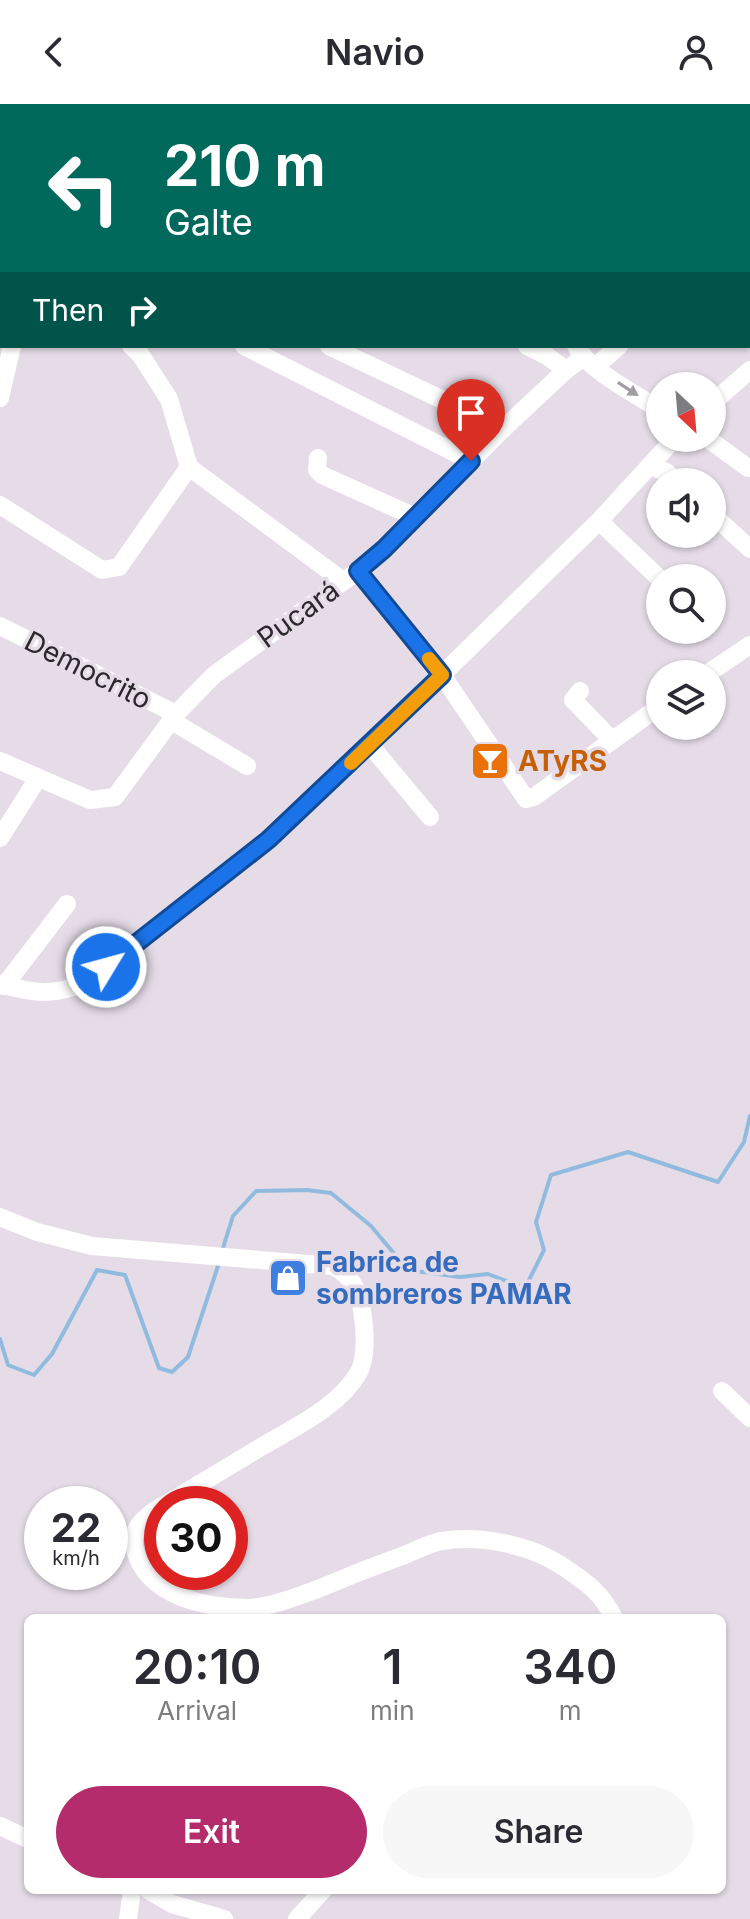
<!DOCTYPE html>
<html lang="en">
<head>
<meta charset="utf-8">
<style>
  body { margin:0; font-family:Inter,sans-serif; background:#f7f7f7; color:#2b2b33; height:100vh; display:flex; flex-direction:column; font-size:30px; white-space:nowrap }
  * { box-sizing:border-box; margin:0 }
  p { font-size:26px; color:#7c7c81 }
  .icon { flex:none; width:44px; height:44px; fill:none; stroke:currentColor; stroke-width:2; stroke-linecap:round; stroke-linejoin:round }
  .map { position:relative; flex:1; overflow:hidden }
  .drawer { position:absolute; left:24px; top:1510px; width:702px; height:280px; display:flex; flex-direction:column; background:#fff; border-radius:12px; box-shadow:0 2px 6px #0004 }
  .drawer>* { flex:none }
  .banner { position:absolute; left:0px; top:0px; width:750px; height:244px; box-shadow:0 2px 6px #0004; background:#00695c; color:#fff; overflow:hidden }
  .needle { width:52px; rotate:154deg }
  .fabs { position:absolute; left:646px; top:268px; display:grid; gap:16px }
  .fabs a { display:grid; place-items:center; width:80px; height:80px; border-radius:50%; background:#fff; box-shadow:0 2px 6px #0004; font-size:40px }
  .speed { position:absolute; left:24px; top:1382px; display:flex; gap:16px; font-size:40px; font-weight:700; text-align:center }
  .speed>* { display:grid; place-content:center; width:104px; height:104px; border-radius:50%; background:#fff; box-shadow:0 2px 6px #0004; line-height:1 }
  .speed small { font-size:20px; font-weight:400 }
  .speed .limit { border:12px solid #d22; background:#fff; color:#111 }
  .pin { position:absolute; display:grid; place-items:center; width:68px; height:68px; color:#fff; margin:-82px -34px; border-radius:50% 50% 50% 0; rotate:-45deg; box-shadow:0 0 8px #0007 }
  .pin .icon { rotate:45deg }
  .me { position:absolute; width:88px; margin:-44px; rotate:53deg; stroke-linejoin:round; filter:drop-shadow(0 0 6px #0008) }
  .turn { display:flex; align-items:center; gap:28px; height:168px; padding:0 32px; font-size:36px }
  .turn .icon { width:104px; height:104px; stroke-width:2.5 }
  .turn b { display:block; font-size:56px; line-height:68px }
  .then { display:flex; align-items:center; height:76px; padding:0 32px; background:#0003; gap:16px; font-size:30px }
  .eta { display:flex; justify-content:space-evenly; align-items:center; height:136px; text-align:center }
  .eta b { font-size:48px; font-weight:600; line-height:56px }
  .button { display:flex; gap:16px; margin-top:auto; padding:16px 32px }
  .button a { flex:1; height:92px; border-radius:48px; background:#b42c6c; color:#fff; font-size:32px; font-weight:600; line-height:92px; text-align:center }
  .button a+a { background:#f7f7f7; color:#2b2b33 }
  header { display:flex; justify-content:space-between; align-items:center; height:104px; padding:0 32px; background:#fff; font-size:36px; font-weight:600 }
  .map>svg:first-child { display:block }
  .lines { fill:none; stroke-linecap:round; stroke-linejoin:round }
  .stream { stroke:#91bbde; stroke-width:4 }
  .minor { stroke:#fff; stroke-width:18 }
  .oneway { fill:#a09ea0 }
  .route-casing { stroke:#114b97; stroke-width:20 }
  .route { stroke:#1a73e8; stroke-width:14 }
  .slow { stroke:#f59e0b; stroke-width:14 }
  .labels { text-anchor:middle; stroke-width:7; stroke-linejoin:round; paint-order:stroke }
  .street-label { font-size:28px; fill:#2b282c; stroke:#e5dce7 }
  .food-label { font-size:28px; font-weight:bold; fill:#c56008; stroke:#e5dce7; text-anchor:start }
  .shop-label { font-size:28px; font-weight:bold; fill:#366cbe; stroke:#e5dce7; text-anchor:start }
</style>
</head>
<body>
<header><svg class="icon" aria-label="back" viewBox="0 0 24 24"><path d="M15 5l-7 7 7 7"/></svg>Navio<svg class="icon" aria-label="person" viewBox="0 0 24 24"><circle cx="12" cy="8" r="4"/><path d="M4 21q1-7 8-7t8 7"/></svg></header>
<div class="map">
<svg width="750" height="1815" viewBox="0 0 750 1815">
  <rect width="100%" height="100%" fill="#e5dce7"/>
  <g class="lines">
    <!-- stream -->
    <g class="stream">
      <path d="M0,186L1,187"/>
      <path d="M222,1147L233,1112L256,1087L307,1086L331,1089L371,1122L408,1166L460,1173L488,1170L525,1184L544,1146L536,1118L551,1071L628,1048L718,1078L744,1038L750,1012"/>
      <path d="M0,1235L8,1261L34,1271L52,1250L97,1166L125,1171L159,1264L172,1268L188,1253L219,1159"/>
    </g>
    <!-- minor -->
    <g class="minor">
      <path d="M78,0L79,2"/>
      <path d="M188,0L189,2"/>
      <path d="M434,0L435,2"/>
      <path d="M566,2L568,0"/>
      <path d="M700,2L702,0"/>
      <path d="M0,38L2,41"/>
      <path d="M748,128L750,126"/>
      <path d="M0,154L2,155"/>
      <path d="M0,221L2,222"/>
      <path d="M131,242L140,250L169,295L189,363L343,477"/>
      <path d="M244,242L471,357"/>
      <path d="M329,242L483,315L502,326"/>
      <path d="M527,242L547,252L566,266"/>
      <path d="M576,242C589,267 636,290 660,306"/>
      <path d="M595,263L619,242"/>
      <path d="M0,294L12,242"/>
      <path d="M712,299L750,266"/>
      <path d="M707,334L748,364"/>
      <path d="M318,354L317,366L322,371L415,413"/>
      <path d="M650,362L666,368L677,378"/>
      <path d="M0,401L102,466L119,463L189,363"/>
      <path d="M712,410L750,445"/>
      <path d="M599,417L660,475"/>
      <path d="M358,467L442,571L526,695L534,693L660,602"/>
      <path d="M0,522L176,610"/>
      <path d="M707,570L750,541"/>
      <path d="M580,587L573,596L611,635"/>
      <path d="M172,617L247,662"/>
      <path d="M370,641L430,713"/>
      <path d="M0,657L90,696L115,693L176,610L214,571L358,467L384,445L502,326L566,266L583,254"/>
      <path d="M0,734L38,674"/>
      <path d="M0,880C31,889 55,893 85,878L268,736L370,641L599,417L675,334"/>
      <path d="M4,882L67,800"/>
      <path d="M0,1113L37,1128L92,1142L333,1162C352,1171 358,1187 362,1206C365,1223 367,1252 359,1268C339,1303 295,1323 261,1343C230,1362 198,1381 166,1400"/>
      <path d="M722,1287L750,1314"/>
      <path d="M162,1402C144,1413 128,1426 136,1449C150,1493 206,1504 248,1504C271,1503 296,1493 318,1485C346,1473 374,1462 402,1452C415,1447 429,1439 442,1437C479,1431 527,1440 559,1460C584,1477 599,1485 614,1514"/>
      <path d="M0,1722L28,1735"/>
      <path d="M148,1786L172,1800L224,1815"/>
      <path d="M128,1815L132,1786"/>
      <path d="M297,1815L323,1786"/>
    </g>
  </g>
  <!-- one-way arrows -->
  <defs><path id="oneway-solid" d="M-6-.8H1V-3.2L6.5 0L1 3.2V.8H-6Z" transform="scale(2)"/></defs>
  <use class="oneway" href="#oneway-solid" transform="translate(628 285) rotate(33)"/>
  <g class="lines">
    <!-- route casing -->
    <g class="route-casing">
      <path id="route" d="M106,863L268,736L442,571L358,467L384,445L471,357"/>
    </g>
    <!-- route -->
    <use href="#route" class="route"/>
    <!-- slow -->
    <path class="slow" d="M351,659L442,571L429,555"/>
  </g>
  <!-- icons -->
  <defs>
    <g id="bar-square" transform="scale(2)"><rect x="-9" y="-9" width="18" height="18" rx="4" fill="#e8710a" stroke="#e5dce7"/><path d="M-6-5H6L.8 .8V4.5H3.5V6h-7V4.5H-.8V.8Z" fill="#fff"/></g>
    <g id="shop-square" transform="scale(2)"><rect x="-9" y="-9" width="18" height="18" rx="4" fill="#3f7fe0" stroke="#e5dce7"/><path d="M-5-2.5h2.3a2.7 3.5 0 0 1 5.4 0H5L5.5 6h-11ZM-1.5-2.5h3a1.5 2.3 0 0 0-3 0Z" fill="#fff"/></g>
  </defs>
  <g fill-rule="evenodd">
    <use href="#bar-square" x="490" y="657"/>
    <use href="#shop-square" x="288" y="1174"/>
  </g>
  <g class="labels">
    <!-- street labels -->
    <g class="street-label">
      <text transform="translate(298 510) rotate(-36)" y="10">Pucará</text>
      <text transform="translate(88 566) rotate(27)" y="10">Democrito</text>
    </g>
    <!-- food labels -->
    <g class="food-label">
      <text x="518" y="667">ATyRS</text>
    </g>
    <!-- shop labels -->
    <g class="shop-label">
      <text x="316" y="1168">Fabrica de<tspan x="316" dy="32">sombreros PAMAR</tspan></text>
    </g>
  </g>
</svg>
<div class="fabs">
<a><svg class="needle" viewBox="-14 -14 28 28"><path d="M0-13l5 13h-10z" fill="#e53935"/><path d="M0 13l5-13h-10z" fill="#7c7c81"/></svg></a>
<a><svg class="icon" aria-label="sound" viewBox="0 0 24 24"><path d="M4 9h4l5-4v14l-5-4H4zM17 9q2 3 0 6"/></svg></a>
<a><svg class="icon" aria-label="search" viewBox="0 0 24 24"><circle cx="10" cy="10" r="6"/><path d="M15 15l6 6"/></svg></a>
<a><svg class="icon" aria-label="layers" viewBox="0 0 24 24"><path d="M12 4l9 5-9 5-9-5zM3 14l9 5 9-5"/></svg></a>
</div>
<div class="speed"><div>22<small>km/h</small></div><div class="limit">30</div></div>
<div class="pin" style="left:471px;top:357px;background:#d93025"><svg class="icon" aria-label="arrive" viewBox="0 0 24 24"><path d="M6 21V4h12l-3 4 3 4H6"/></svg></div>
<svg class="me" style="left:106px;top:863px" viewBox="-20 -20 40 40"><circle r="17" fill="#1a73e8" stroke="#fff" stroke-width="3"/><path d="M0-11L8 9 0 5-8 9z" fill="#fff"/></svg>
<div class="banner">
<div class="turn"><svg class="icon" aria-label="left" viewBox="0 0 24 24"><path d="M17 20v-9H6M10 6l-5 5 5 5"/></svg><div><b>210 m</b>Galte</div></div>
<div class="then">Then<svg class="icon" aria-label="right" viewBox="0 0 24 24"><path d="M7 20v-9h11M14 6l5 5-5 5"/></svg></div>
</div>
<section class="drawer">
<div class="eta">
<div><b>20:10</b><p>Arrival</p></div>
<div><b>1</b><p>min</p></div>
<div><b>340</b><p>m</p></div>
</div>
<div class="button"><a>Exit</a><a>Share</a></div>
</section>
</div>
</body>
</html>
